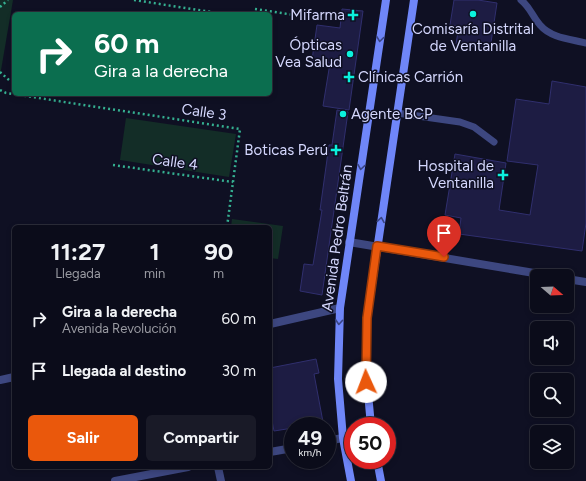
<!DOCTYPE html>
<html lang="es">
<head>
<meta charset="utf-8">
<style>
  body { margin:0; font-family:Figtree,sans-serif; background:#191a27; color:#f1f3f6; height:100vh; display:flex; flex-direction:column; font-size:15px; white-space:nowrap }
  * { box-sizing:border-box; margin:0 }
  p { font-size:13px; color:#9a9ba2 }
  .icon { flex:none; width:22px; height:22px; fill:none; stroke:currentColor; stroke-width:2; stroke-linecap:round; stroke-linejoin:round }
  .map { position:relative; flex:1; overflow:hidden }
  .side { position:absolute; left:12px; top:225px; width:260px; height:244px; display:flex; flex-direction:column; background:#0b0c1a; border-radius:6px; box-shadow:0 2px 6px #0003,0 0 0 1px #2b2c39 }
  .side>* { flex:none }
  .hud { position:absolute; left:12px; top:12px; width:260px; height:84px; border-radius:6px; box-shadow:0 2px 6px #0003,0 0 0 1px #2b2c39; background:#0b6e4f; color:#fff; overflow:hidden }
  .needle { width:26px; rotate:109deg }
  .fabs { position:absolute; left:530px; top:269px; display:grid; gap:8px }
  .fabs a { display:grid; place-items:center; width:44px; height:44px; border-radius:6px; background:#0b0c1a; box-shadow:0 2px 6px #0003,0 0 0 1px #2b2c39; font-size:20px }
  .speed { position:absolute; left:284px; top:417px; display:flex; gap:8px; font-size:20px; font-weight:700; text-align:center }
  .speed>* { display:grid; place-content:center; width:52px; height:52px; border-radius:50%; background:#0b0c1a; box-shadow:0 2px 6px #0003,0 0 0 1px #2b2c39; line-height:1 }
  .speed small { font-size:10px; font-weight:400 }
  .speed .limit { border:6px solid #d22; background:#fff; color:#111 }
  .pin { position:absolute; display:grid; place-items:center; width:34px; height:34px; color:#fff; margin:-41px -17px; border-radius:50% 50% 50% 0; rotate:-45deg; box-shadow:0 0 4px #0007 }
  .pin .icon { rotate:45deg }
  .me { position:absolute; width:44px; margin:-22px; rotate:358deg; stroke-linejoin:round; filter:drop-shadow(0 0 3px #0008) }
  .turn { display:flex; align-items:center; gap:14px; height:84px; padding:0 16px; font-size:18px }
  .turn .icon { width:52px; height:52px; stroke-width:2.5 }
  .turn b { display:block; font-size:28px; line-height:34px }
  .eta { display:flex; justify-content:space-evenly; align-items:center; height:68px; text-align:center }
  .eta b { font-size:24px; font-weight:700; line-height:28px }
  .action { display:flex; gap:8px; margin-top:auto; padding:8px 16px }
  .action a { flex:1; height:46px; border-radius:6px; background:#ea580c; color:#fff; font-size:16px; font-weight:700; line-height:46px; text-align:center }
  .action a+a { background:#191a27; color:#f1f3f6 }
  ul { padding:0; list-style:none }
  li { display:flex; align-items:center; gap:12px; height:52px; padding:0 16px }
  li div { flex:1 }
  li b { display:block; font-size:15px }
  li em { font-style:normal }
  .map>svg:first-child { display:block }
  .green { fill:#132d27 }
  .building { fill:#1d1c43; stroke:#302f6e }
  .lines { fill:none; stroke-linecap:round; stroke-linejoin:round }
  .path { stroke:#35b091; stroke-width:2.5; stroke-dasharray:2 3; stroke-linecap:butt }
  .service { stroke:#3d4780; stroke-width:7 }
  .pedestrian { stroke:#3d4780; stroke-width:8 }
  .minor { stroke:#3d4780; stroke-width:8 }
  .tertiary { stroke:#3d4780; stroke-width:8 }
  .secondary { stroke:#6f86f8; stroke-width:8 }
  .oneway { stroke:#3a4583 }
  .route-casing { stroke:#983908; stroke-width:10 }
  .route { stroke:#ea580c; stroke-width:7 }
  .poi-dot { fill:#0bf1dd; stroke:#0f1023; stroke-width:1.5 }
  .labels { text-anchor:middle; stroke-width:3; stroke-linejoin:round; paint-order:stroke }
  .poi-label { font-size:15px; fill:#d4d7fd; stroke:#0f1023; text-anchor:end }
  .street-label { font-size:15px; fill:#d4d7fd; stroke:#0f1023 }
</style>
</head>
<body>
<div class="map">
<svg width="586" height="481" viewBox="0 0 586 481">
  <rect width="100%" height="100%" fill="#0f1023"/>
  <!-- green -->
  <g class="green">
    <path d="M0,0H13L0,76Z"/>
    <path d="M126,118L236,134L229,177L120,160Z"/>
    <path d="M232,219L283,226L278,259L270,258V227H231Z"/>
  </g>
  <!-- building -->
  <g class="building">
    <path d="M454,0H478L497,3L490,49L456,44L459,26L450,25Z"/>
    <path d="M342,9L363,11L349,110L323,106L330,63L312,60L317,25L340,28Z"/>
    <path d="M552,81L586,87V223L582,251L459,234L461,218L445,215L455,154L506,163L499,210L530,215L538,165L507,161L516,99L549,104Z"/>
    <path d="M337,110L348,112L322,295L300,291L304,264L313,265L322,210H320L329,145H332Z"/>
    <path d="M316,359L319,373L314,374L323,422L293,426V428L274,431L270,410V368Z"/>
  </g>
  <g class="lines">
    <!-- path -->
    <g class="path">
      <path d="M134,0L224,14"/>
      <path d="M0,7L8,0"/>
      <path d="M255,9L294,15"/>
      <path d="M0,72L9,80"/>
      <path d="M0,90L6,93L240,129L227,227"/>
      <path d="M113,165L233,182"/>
    </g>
    <!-- service -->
    <g class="service">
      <path d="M521,0C531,8 532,16 540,25C551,38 570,39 586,43"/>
      <path d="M397,113L460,122L474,127L494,142"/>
    </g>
    <!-- pedestrian -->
    <g class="pedestrian">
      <path d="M270,324L340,308"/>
      <path d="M0,380L14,377"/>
      <path d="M218,467L221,481"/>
    </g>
    <!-- minor -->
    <g class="minor">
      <path d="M327,441L353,436"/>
      <path d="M270,452L293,448"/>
      <path d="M115,481L188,467"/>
    </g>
    <!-- tertiary -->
    <g class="tertiary">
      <path d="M349,242L552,276"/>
      <path d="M567,279L586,282"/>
    </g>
    <!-- secondary -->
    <g class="secondary">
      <path d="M371,426L367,382V318L414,0"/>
      <path d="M377,460L381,481"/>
      <path d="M351,481L343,438L338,379L340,308L386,0"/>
    </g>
  </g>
  <!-- one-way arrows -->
  <defs><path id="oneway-chevron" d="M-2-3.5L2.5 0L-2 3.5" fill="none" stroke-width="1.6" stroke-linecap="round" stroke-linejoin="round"/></defs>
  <g class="oneway">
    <use href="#oneway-chevron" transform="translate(380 39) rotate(98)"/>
    <use href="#oneway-chevron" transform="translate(361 167) rotate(99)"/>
    <use href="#oneway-chevron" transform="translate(381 220) rotate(-81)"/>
    <use href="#oneway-chevron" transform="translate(339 322) rotate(94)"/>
  </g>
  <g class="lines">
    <!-- route casing -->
    <g class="route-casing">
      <path id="route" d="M366,382L367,318L377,246L444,257"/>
    </g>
    <!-- route -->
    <use href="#route" class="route"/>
  </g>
  <!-- markers -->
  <g class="poi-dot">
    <circle cx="473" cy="14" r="4"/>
    <path d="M351 9h4v4h4v4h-4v4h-4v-4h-4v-4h4z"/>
    <circle cx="350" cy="54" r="4"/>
    <path d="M347 71h4v4h4v4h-4v4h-4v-4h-4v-4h4z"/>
    <circle cx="343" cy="114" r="4"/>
    <path d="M334 144h4v4h4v4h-4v4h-4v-4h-4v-4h4z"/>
    <path d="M501 169h4v4h4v4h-4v4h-4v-4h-4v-4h4z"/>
  </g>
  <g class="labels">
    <!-- poi labels -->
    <g class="poi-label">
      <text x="345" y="20">Mifarma</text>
      <text x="473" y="34" text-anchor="middle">Comisaría Distrital<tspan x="473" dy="17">de Ventanilla</tspan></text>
      <text x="342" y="50">Ópticas<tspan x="342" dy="17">Vea Salud</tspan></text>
      <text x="358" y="82" text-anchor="start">Clínicas Carrión</text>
      <text x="351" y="119" text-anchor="start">Agente BCP</text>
      <text x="328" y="155">Boticas Perú</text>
      <text x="494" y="171">Hospital de<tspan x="494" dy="17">Ventanilla</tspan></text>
    </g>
    <!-- street labels -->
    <g class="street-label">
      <text transform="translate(204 112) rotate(8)" y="5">Calle 3</text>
      <text transform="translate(175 162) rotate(8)" y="5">Calle 4</text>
      <text transform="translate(337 238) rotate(-82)" y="5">Avenida Pedro Beltrán</text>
    </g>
  </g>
</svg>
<div class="fabs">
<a><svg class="needle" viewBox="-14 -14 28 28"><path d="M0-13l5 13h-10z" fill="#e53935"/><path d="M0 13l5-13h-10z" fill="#9a9ba2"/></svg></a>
<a><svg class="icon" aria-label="sound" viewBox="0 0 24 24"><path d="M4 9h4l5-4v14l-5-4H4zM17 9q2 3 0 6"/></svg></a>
<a><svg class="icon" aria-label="search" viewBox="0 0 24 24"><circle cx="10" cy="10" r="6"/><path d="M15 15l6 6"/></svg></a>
<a><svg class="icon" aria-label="layers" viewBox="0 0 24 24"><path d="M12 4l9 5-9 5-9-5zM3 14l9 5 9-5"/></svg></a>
</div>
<div class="speed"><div>49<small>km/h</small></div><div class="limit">50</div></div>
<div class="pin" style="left:444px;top:257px;background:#d93025"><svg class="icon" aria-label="arrive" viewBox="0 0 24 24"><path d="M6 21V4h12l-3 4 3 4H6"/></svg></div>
<svg class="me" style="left:366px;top:382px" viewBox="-20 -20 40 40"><circle r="19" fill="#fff"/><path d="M0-13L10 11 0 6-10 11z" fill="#ea580c"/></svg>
<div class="hud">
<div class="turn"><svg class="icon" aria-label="right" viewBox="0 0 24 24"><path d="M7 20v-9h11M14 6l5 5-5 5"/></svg><div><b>60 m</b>Gira a la derecha</div></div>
</div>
<section class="side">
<div class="eta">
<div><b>11:27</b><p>Llegada</p></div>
<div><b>1</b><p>min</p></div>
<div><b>90</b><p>m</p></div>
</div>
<ul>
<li><svg class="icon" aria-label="right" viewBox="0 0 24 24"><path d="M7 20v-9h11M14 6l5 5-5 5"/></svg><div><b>Gira a la derecha</b><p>Avenida Revolución</p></div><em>60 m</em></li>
<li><svg class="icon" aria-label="arrive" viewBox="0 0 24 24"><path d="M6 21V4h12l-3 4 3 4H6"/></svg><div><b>Llegada al destino</b></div><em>30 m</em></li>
</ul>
<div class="action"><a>Salir</a><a>Compartir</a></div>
</section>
</div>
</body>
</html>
